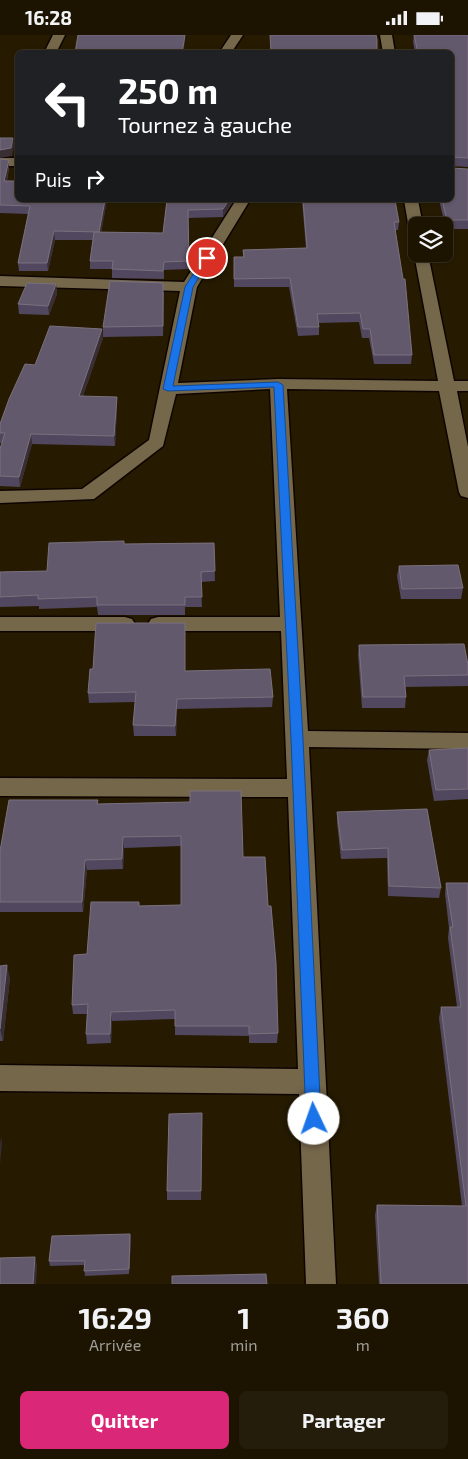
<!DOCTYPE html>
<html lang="fr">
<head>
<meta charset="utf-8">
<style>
  body { margin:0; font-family:"Exo 2",sans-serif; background:#251d0b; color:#f1f3f6; height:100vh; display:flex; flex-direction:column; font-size:19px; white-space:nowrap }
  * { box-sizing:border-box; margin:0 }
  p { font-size:16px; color:#a09e99 }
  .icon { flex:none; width:28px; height:28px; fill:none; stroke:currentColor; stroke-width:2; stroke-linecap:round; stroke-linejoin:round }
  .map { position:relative; height:1249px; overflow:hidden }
  .panel { display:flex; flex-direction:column; background:#1c1401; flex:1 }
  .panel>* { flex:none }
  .top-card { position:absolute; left:15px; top:15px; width:439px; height:152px; border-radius:8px; box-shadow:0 1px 4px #0004,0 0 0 1px #3a3323; background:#202124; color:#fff; overflow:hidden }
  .buttons { position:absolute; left:408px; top:182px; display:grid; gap:10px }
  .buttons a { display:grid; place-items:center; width:45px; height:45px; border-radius:8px; background:#1c1401; box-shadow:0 1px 4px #0004,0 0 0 1px #3a3323; font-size:25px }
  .pin { position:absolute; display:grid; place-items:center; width:42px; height:42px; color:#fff; margin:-21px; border:2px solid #fff; border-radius:50%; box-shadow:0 1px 5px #0007 }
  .me { position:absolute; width:55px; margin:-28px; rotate:357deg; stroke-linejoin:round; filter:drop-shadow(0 0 4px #0008) }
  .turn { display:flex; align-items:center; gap:18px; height:105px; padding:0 20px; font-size:22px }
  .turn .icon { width:65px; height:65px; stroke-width:2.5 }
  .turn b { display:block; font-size:35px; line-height:42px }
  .then { display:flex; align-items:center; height:48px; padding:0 20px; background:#0003; gap:10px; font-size:19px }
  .eta { display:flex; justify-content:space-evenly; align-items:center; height:85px; text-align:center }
  .eta b { font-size:30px; font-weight:700; line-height:35px }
  .action { display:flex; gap:10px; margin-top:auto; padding:10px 20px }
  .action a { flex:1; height:58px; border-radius:8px; background:#db2777; color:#fff; font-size:20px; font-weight:700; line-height:58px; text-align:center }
  .action a+a { background:#251d0b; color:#f1f3f6 }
  .status { display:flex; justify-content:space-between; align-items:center; height:35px; padding:0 25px; background:#1c1401; direction:ltr }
  .status svg { height:14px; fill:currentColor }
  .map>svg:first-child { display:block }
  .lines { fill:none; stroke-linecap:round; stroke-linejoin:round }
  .street-casing { stroke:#0f0500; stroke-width:3 }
  .street { fill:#75674a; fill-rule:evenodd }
  .wall { fill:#51475e }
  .shaded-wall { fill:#382e33 }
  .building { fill:#63596c; stroke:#7a717e }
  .route { fill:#1a73e8; stroke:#114b97 }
</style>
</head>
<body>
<div class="status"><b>16:28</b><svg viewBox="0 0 49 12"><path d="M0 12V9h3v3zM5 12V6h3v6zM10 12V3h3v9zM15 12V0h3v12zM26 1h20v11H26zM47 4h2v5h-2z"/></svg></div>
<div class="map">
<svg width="468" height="1249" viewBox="0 0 468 1249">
  <rect width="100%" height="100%" fill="#261b01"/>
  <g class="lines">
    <!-- street casing -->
    <g class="street-casing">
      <g id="street">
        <path d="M53,0H65L56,18H44Z"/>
        <path d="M231,0H243L231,18H219Z"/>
        <path d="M380,0H392L395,18H383Z"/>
        <rect x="0" y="123" width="18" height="8"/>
        <path d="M236,165H250L197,252L178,348L278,344L438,346L414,219L416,216V219H428L454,346H468V356H457L468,412V463L461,461L459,457L439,356L287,354L308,696L468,698V714L309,712L336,1249H306L299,1059L0,1056V1030L298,1034L288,762L0,761V743L287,744L281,596H158L151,594L148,589L151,584L158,582H280L270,354L176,359L163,411L94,464L0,468V456L82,454L149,405L180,256L0,251V241L184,247Z"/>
        <path d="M404,165H418L423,191H416V198L409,194Z"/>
        <path d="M0,582H125L132,584L135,589L132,594L125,596H0Z"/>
      </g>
    </g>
    <!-- street -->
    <use href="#street" class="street"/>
  </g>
  <!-- wall -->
  <g class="wall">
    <path d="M414,0H468V132L451,131V18H415L413,7Z"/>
    <path d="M0,124L9,133L7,146L18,165H107L101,197L163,198L167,165H234L223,182L188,183L189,234L164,235V244L112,243V234H90V226L93,205H55L48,236H19L18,228L28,179L0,178Z"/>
    <path d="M468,134V194H446L439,165H451Z"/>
    <path d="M302,165L399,187L398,195H395L412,320L411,329H374L369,303H362L359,287L318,288L319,292V300L298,301L289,252H234V222H243V215L306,213Z"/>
    <path d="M56,249L57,259L49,280L19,279L18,269Z"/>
    <path d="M164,257L163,301L103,302V292Z"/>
    <path d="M103,303L83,361L117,372L115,411L32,409L20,452L0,451V414L2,408H0V389L35,330Z"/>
    <path d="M214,508L215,546L201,547L202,572H185V580H98L97,572L39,574V571L0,572V537L47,536L124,509Z"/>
    <path d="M399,531L463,553L461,564H401L397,541Z"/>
    <path d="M359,610L468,630V651L405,652L406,662L405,673H362L358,620Z"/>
    <path d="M186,636L273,662L272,672L177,674L176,701H134L133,690L135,667L89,668L88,658Z"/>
    <path d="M468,713V764L434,766L427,725L429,715Z"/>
    <path d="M98,765V769L243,822L268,871L278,998L277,1008H249V1001L175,1000V984L112,986L111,1008L87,1009L86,999L87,979H73L72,970L87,919L139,867V871L181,870V811L124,813L123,834L87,835L83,877H0V816Z"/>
    <path d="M427,774L441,853L439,863L388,861L387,823L341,824L337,787V777Z"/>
    <path d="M446,848H468V1249H379L375,1180L377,1170L462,1171L439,983L441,972H457L448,903L449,893L445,859Z"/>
    <path d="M0,931L10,943L3,1006H0Z"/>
    <path d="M202,1078L201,1165H167V1156Z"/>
    <path d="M130,1199L131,1204L129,1239L85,1241L84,1230L50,1231L49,1226Z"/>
  </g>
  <!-- shaded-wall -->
  <g class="shaded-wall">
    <path d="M185,0V7L183,18H182Z"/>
    <path d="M13,103L14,111L12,121L0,123V115Z"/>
    <path d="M9,125V133L5,154L4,146Z"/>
    <path d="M105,165H107L100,205L99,197Z"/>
    <path d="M229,165H234L223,182V174Z"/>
    <path d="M54,196L55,205L48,236L47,228Z"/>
    <path d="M56,249L57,259L49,280L48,271Z"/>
    <path d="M102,294L103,303L80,370L79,361Z"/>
    <path d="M117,362V372L115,411L114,401Z"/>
    <path d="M31,399L32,409L20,452L19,442Z"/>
    <path d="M177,664V674L176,701L175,691Z"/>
    <path d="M123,802L124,813L123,834L122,824Z"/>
    <path d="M85,825L87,835L83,877L82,867Z"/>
    <path d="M7,930L10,943L3,1006L0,994Z"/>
    <path d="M111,977L112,986L111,1008L110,999Z"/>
    <path d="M1,1102L2,1107L0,1129V1111Z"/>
    <path d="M130,1199L131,1204L129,1239V1234Z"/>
    <path d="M35,1222L37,1231L36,1249H33Z"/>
  </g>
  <!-- building -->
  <g class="building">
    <path d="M78,0H185L182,18H75Z"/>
    <path d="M270,0H376L377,5V18H271Z"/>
    <path d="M414,0H468V123L451,122V18H418Z"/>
    <path d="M0,103H13L11,113L0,115Z"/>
    <path d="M0,124L9,125L4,146H18V165H105L99,197L54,196L47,228H18L30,171L0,170Z"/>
    <path d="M451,133L468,134V185H447L442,165H451Z"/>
    <path d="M167,165H229L223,174L188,175L189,226L164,227L163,236L112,234L113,226H90L94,197L163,198Z"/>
    <path d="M303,165H395L399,187H394L403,244H405L412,320H374L370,294H363L360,278L317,279L319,292H298L290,243L234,244V222H244L243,215L307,213Z"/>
    <path d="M110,246L163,248V291L103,292Z"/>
    <path d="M27,248L56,249L48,271L18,269Z"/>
    <path d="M50,291L102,294L79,361L117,362L114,401L31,399L19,442L0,441V414L5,398H0V389L9,364L25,329L35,330Z"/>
    <path d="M124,506V509L214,508L215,536L201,537L202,562H185V570H97V562L38,564V560L0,562V537L47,536L49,508Z"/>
    <path d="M458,530L463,553L402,554L399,531Z"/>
    <path d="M96,588H185V636L270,634L273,662L177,664L175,691L133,690L136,657L88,658L90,634H93Z"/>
    <path d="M464,609L468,630V640L404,641L406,662H363L359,610Z"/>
    <path d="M468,713V754L436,755L429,715Z"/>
    <path d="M190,756H241L243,822H265L268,871H271L276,928L278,998L249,999V991H175V975L111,977L110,999H86L88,969L72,970L74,920L87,919L91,867H139V871L181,870V801L123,802L122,824L85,825L82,867H0V816L9,765H98L97,769L190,767Z"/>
    <path d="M427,774L441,853L389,851L388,813L342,815L337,777Z"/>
    <path d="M446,848H468V1249H381L377,1170L466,1171L441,972H461L450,892H453Z"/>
    <path d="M7,930L0,994V931Z"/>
    <path d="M202,1078L201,1156H167L169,1079Z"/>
    <path d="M130,1199L129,1234L84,1236L85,1226H49L52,1201Z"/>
    <path d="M35,1222L33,1249H0V1223Z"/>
    <path d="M266,1239L267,1249H172V1241Z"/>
  </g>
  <!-- route -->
  <path class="route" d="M207,221L211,223L193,252L173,351L278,347L283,350L303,704L321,1084L319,1088L314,1091L309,1088L306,1084L291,704L274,352L168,356L163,354L185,252L204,222Z"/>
</svg>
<div class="buttons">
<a><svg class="icon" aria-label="layers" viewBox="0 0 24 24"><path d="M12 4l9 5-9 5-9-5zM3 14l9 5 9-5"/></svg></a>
</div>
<div class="pin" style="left:207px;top:223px;background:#d93025"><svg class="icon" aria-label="arrive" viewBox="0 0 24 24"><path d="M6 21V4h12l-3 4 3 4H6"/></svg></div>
<svg class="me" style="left:314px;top:1084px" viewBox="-20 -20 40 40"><circle r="19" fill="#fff"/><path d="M0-13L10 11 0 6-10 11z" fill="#1a73e8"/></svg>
<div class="top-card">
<div class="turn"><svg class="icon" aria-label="left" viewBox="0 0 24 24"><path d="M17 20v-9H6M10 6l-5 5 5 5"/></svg><div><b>250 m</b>Tournez à gauche</div></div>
<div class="then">Puis<svg class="icon" aria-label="right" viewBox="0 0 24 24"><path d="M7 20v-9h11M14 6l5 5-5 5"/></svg></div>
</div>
</div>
<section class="panel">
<div class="eta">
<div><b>16:29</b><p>Arrivée</p></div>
<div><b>1</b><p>min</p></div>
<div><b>360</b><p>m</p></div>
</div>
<div class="action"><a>Quitter</a><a>Partager</a></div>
</section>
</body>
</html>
